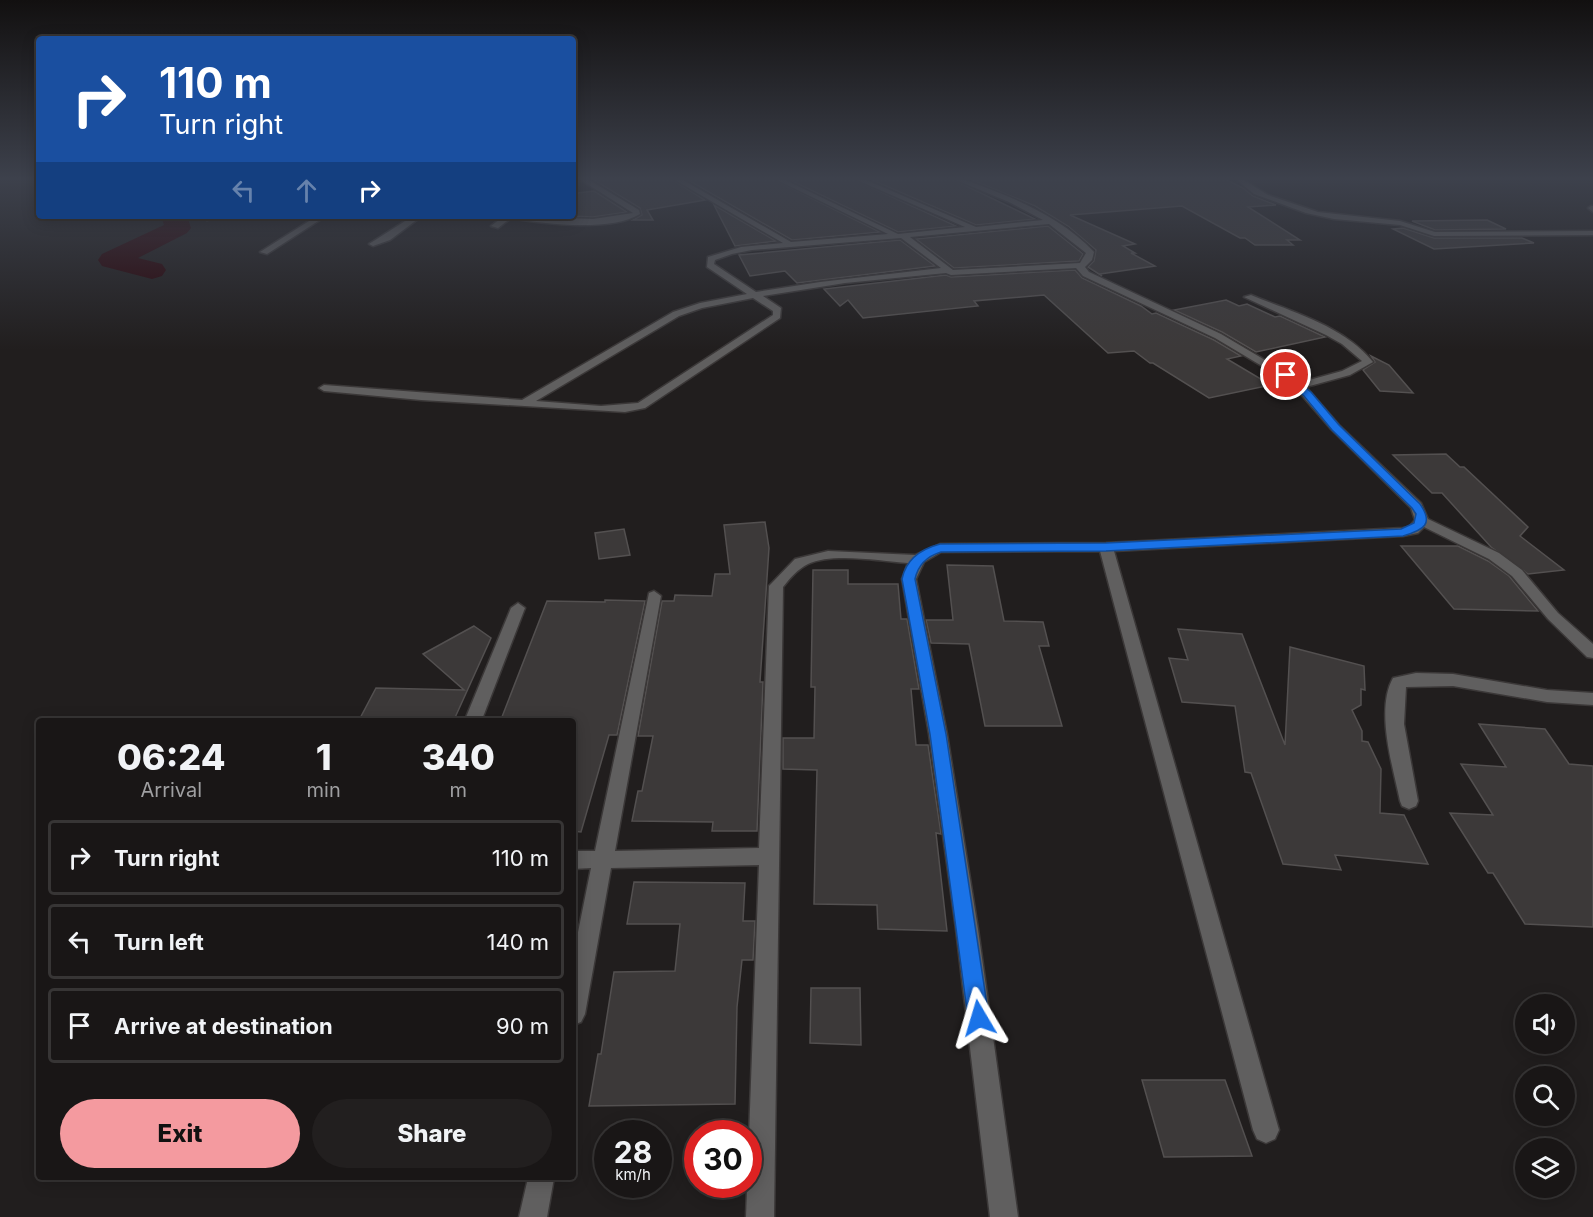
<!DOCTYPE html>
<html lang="en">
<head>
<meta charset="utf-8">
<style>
  body { margin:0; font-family:Inter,sans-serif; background:#221f1f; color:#f1f3f6; height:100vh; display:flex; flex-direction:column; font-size:22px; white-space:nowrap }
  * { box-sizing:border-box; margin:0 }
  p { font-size:20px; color:#9f9fa1 }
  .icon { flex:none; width:33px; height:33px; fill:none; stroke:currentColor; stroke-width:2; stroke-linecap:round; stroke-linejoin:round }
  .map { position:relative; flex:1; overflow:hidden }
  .panel { position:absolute; left:36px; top:718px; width:540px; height:462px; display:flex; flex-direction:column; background:#191616; border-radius:6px; box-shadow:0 3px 15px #0003,0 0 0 2px #373535 }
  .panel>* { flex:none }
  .top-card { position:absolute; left:36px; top:36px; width:540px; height:183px; border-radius:6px; box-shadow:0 3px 15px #0003,0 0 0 2px #373535; background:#1a4fa0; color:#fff; overflow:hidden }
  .buttons { position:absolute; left:1515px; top:994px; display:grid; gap:12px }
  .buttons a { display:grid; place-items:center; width:60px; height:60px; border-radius:50%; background:#191616; box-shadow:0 3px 15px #0003,0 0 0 2px #373535; font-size:30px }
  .speed { position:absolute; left:594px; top:1120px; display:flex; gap:12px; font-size:30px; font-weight:700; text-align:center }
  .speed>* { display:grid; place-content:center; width:78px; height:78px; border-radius:50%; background:#191616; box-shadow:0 3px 15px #0003,0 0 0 2px #373535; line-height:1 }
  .speed small { font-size:15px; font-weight:400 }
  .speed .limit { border:9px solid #d22; background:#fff; color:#111 }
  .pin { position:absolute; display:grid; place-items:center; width:51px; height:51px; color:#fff; margin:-26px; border:3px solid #fff; border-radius:50%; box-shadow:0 2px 6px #0007 }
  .me { position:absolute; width:66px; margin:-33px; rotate:353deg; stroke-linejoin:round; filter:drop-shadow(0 0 4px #0008) }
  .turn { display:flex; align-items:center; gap:21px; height:126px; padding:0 24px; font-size:27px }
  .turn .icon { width:78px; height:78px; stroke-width:2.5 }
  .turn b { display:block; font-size:42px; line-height:51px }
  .lanes { display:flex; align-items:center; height:57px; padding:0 24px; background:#0003; justify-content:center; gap:30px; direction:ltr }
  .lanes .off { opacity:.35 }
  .eta { display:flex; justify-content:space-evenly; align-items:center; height:102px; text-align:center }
  .eta b { font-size:36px; font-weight:800; line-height:42px }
  .cta { display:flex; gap:12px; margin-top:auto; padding:12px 24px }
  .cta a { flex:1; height:69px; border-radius:36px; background:#f49a9f; color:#111; font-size:24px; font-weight:800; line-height:69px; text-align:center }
  .cta a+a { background:#221f1f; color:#f1f3f6 }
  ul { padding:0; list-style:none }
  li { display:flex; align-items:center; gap:18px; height:75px; margin:0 12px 9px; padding:0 12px; border:3px solid #373535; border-radius:6px }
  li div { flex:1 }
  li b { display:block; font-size:22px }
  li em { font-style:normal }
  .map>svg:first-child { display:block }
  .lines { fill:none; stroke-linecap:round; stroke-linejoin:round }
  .river { fill:#280005; fill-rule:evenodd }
  .building { fill:#3c3939; stroke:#535050; stroke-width:1.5 }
  .minor-casing { stroke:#3b3838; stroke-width:3 }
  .minor { fill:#605f5f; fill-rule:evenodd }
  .route { fill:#1a73e8; stroke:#114b97; stroke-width:1.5 }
</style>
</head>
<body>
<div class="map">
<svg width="1593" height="1217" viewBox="0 0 1593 1217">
  <rect width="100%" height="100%" fill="#211e1e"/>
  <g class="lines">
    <!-- river -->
    <path class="river" d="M161,216H187L191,228L187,233L138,258L162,264L166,270L162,276L152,279L102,266L98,260L102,254L164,225Z"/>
  </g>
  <!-- building -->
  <g class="building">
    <path d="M594,180H673L705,200L647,210L653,220H633L642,215L640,208Z"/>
    <path d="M688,180H775L880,232L792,240Z"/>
    <path d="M790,180H855L956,226L898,232Z"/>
    <path d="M872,180H954L1035,219L976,225Z"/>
    <path d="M972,180H1227L1243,188L1253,196L1276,205L1248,207L1300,240H1287L1293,245H1255L1245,238H1240L1182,206L1070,215L1135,244L1123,246L1135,253H1131L1155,266L1100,274L1102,276L1088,267L1094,261L1096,250L1068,226L1035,206Z"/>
    <path d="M594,191L627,212L593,217L571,216H573V198L578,193Z"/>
    <path d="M714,205L776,241L735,246Z"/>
    <path d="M1487,220L1506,229L1435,230L1412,221Z"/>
    <path d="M1048,226L1083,254L1079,261L954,268L916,239Z"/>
    <path d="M1403,228L1434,238H1522L1534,243L1434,249L1393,229Z"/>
    <path d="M900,240L935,266L797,283L785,271L750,276L739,255Z"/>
    <path d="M1075,270L1082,278L1141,306L1152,314L1156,313L1214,340L1241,356L1227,359L1271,385L1209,398L1153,363H1150L1134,351L1108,353L1044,295L974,301L978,306L863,318L848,300L840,306L824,289L946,275L951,277Z"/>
    <path d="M1226,300L1239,306L1247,304L1275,317L1280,316L1325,337L1256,352L1222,332L1174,310Z"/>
    <path d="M1371,356L1389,365L1413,393L1380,391L1363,370L1375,362Z"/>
    <path d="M1446,454L1460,467H1464L1528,527L1520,536L1564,570L1528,574L1491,547L1442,493H1432L1393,455Z"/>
    <path d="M765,522L769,548L760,682H763L757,831H712L713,822L632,821L638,791H642L653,736H638L662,601H674L675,595L712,596L715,574H730L724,525Z"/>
    <path d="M624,529L630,555L599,559L595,533Z"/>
    <path d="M1401,546H1458L1488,561L1509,576L1538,611L1454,609Z"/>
    <path d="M947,565L993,566L1004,621L1043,622L1049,646H1039L1062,726H985L969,644L931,643L926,620H953Z"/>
    <path d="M813,570H848V584H898L901,619H907L919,689H911L916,745H928L941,834L936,833L947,931L878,929L877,905L814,904L817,770L783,769V738H814L815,687H811Z"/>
    <path d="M605,600L645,601L617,735H609L581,832L573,831V722H500L547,601L605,602Z"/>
    <path d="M474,626L491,638L453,722H358L376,688L464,690L423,654Z"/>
    <path d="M1178,629L1242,634L1285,745L1290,647L1364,666L1365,690L1361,689V705L1352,710L1362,731V741L1368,742L1381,769L1380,813L1404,815L1428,864L1335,855L1341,870L1283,864L1251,773L1245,772L1235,706L1182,702L1169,658L1188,660Z"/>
    <path d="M1479,724L1545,729L1569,764L1593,766V927L1525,924L1493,873H1488L1450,813L1493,815L1461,764L1506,767Z"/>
    <path d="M634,882L745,883L743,921H755L753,960H742L737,1007L735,1104L589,1106L598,1054H601L614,972L675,971L680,924H627Z"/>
    <path d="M811,988H860L861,1045L810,1043Z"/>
    <path d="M1142,1080H1225L1252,1156L1164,1157Z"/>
  </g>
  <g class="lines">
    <!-- minor casing -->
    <g class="minor-casing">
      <g id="minor">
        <path d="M581,180H589L639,210L640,214C611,232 543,224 511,218L498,228L491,226L504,216L593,219L633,213Z"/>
        <path d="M675,180H683L791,242L888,234L777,180H785L898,234L965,227L857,180H866L976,227L1043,220L1009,202L956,180H965C1010,196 1061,216 1094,252L1092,260L1085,267L1089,272L1221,334L1302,382L1342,371L1362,361L1342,344L1326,335L1244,297L1251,295C1292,312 1344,326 1373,362L1350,375L1306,387L1339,425L1421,503L1428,519L1499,553L1522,570L1558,613L1593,644V658L1587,657L1548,619L1512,576L1489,559L1424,527L1418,533L1403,536L1114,551L1279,1130L1275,1139L1266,1143L1257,1139L1253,1130L1100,551L941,552L924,562L916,579L947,734L978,929L1018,1217H990L956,929L929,734L902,579L908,563C881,561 832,552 808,564C798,569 790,578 783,587L774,1217H746L759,865L611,868L585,1014L581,1022L573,1025V957L591,868L573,869V851H595L649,593L654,591L661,596L615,851L759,848L769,586L795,559L828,551L915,555L940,544L1106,543L1403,528L1409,527L1415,520L1411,508L1331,429L1292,384L1215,338L1083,276L1076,268L951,275L946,273L845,283L763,296L781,308L780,318L645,408L625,412L421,400L324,391L319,388L324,385L522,400L673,312L700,303L747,294L707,267L708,257L741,247L783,243ZM1049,224L1086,253L1080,263L953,270L910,237ZM901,238L941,268L820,282L756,292L714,264L715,260L732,254L752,250ZM753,298L773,311V315L638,403L601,406L536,401L679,316L702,308Z"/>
        <path d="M1237,180H1244L1268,195L1318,212L1400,221L1435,232L1593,231V235L1434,236L1400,225L1334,219L1306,213L1254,194Z"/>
        <path d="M1591,206H1593V212L1588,208Z"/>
        <path d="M204,216H217L207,220Z"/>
        <path d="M317,216H326L267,254L260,252Z"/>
        <path d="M413,216H422L390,240L373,246L369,244Z"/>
        <path d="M518,603L525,608L481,722H464L511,608Z"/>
        <path d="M1416,673L1453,674L1547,690L1593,693V705L1547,702L1453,686L1406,687L1404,724L1418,801L1416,806L1409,809L1402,806L1400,801C1393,767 1375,710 1393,678Z"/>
        <path d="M528,1178H554L547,1217H519Z"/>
      </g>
    </g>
    <!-- minor -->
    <use href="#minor" class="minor"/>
  </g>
  <!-- sky -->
  <linearGradient id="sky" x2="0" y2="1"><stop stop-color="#121010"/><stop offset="0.51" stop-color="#3d414c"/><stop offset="1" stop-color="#3d414c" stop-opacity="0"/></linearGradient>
  <rect width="1593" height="350" fill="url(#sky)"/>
  <!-- route -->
  <path class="route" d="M1286,372L1311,392L1339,425L1420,504C1434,524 1424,530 1403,536L1106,551L941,552C928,556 918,565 915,579L946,734L989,1018L986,1025L979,1028L971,1025L968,1018L930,734L902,579C906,559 921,549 940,544L1106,543L1401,529L1414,523L1416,514L1412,508L1332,430L1304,396L1282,377L1281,375Z"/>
</svg>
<div class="buttons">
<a><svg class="icon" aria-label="sound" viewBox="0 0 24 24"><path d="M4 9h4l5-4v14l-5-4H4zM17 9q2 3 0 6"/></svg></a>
<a><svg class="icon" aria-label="search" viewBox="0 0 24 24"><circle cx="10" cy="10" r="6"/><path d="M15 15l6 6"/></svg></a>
<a><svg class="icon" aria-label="layers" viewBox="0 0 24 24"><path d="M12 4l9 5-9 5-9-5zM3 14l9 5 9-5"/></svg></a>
</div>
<div class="speed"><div>28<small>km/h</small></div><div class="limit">30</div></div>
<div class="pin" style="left:1286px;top:375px;background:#d93025"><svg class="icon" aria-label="arrive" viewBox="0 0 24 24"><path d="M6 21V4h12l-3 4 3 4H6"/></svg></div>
<svg class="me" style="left:979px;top:1018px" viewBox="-20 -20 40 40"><path d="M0-17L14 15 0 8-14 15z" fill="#1a73e8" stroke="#fff" stroke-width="4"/></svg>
<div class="top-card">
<div class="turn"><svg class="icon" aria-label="right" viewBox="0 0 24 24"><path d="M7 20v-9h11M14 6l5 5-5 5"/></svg><div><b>110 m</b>Turn right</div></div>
<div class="lanes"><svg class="icon off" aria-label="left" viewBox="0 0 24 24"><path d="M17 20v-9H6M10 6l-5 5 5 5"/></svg><svg class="icon off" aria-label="ahead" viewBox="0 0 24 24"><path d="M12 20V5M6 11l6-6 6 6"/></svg><svg class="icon" aria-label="right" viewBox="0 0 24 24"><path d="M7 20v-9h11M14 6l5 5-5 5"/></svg></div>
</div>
<section class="panel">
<div class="eta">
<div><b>06:24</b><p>Arrival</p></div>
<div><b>1</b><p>min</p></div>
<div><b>340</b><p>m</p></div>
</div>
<ul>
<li><svg class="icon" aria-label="right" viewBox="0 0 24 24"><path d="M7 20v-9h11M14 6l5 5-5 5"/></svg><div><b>Turn right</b></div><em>110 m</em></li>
<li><svg class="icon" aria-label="left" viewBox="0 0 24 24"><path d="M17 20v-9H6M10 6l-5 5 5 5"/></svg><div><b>Turn left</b></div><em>140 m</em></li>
<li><svg class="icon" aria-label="arrive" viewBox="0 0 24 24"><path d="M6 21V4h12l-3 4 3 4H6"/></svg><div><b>Arrive at destination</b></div><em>90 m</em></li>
</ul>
<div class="cta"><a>Exit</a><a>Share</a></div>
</section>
</div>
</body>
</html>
